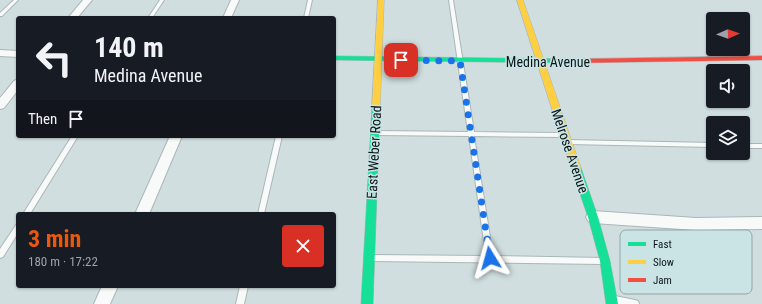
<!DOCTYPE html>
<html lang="en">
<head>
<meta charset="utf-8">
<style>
  body { margin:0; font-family:"Roboto Condensed",sans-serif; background:#242831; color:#f1f3f6; height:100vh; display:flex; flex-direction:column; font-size:15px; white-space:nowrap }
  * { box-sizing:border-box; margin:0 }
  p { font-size:13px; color:#9ea1a6 }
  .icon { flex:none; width:22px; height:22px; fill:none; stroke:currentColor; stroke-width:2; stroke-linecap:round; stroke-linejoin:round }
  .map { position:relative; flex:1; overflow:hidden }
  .sheet { position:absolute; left:16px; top:212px; width:320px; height:76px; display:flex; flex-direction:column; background:#171b24; border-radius:4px; box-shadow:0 1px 3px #0004 }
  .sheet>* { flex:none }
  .guide { position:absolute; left:16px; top:16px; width:320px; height:122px; border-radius:4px; box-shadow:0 1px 3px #0004; background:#171b24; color:#f1f3f6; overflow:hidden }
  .needle { width:26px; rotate:88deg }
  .fabs { position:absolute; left:706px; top:12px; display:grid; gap:8px }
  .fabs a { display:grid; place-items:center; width:44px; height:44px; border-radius:4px; background:#171b24; box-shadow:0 1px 3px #0004; font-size:20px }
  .pin { position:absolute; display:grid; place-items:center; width:34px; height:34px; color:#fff; margin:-17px; border-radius:8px; box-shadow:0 2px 6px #0006 }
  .me { position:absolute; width:44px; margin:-22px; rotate:352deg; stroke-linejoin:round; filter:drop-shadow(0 0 3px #0008) }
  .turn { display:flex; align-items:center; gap:14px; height:84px; padding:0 12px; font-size:18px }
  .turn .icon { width:52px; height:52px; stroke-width:2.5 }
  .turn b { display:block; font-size:28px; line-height:34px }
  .then { display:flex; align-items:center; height:38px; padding:0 12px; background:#0003; gap:8px; font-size:15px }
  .round { display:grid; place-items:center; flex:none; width:42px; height:42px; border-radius:4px; background:#242831 }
  .overview { display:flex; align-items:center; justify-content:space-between; height:68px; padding:0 12px }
  h1 { font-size:24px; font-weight:700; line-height:30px; color:#ea580c }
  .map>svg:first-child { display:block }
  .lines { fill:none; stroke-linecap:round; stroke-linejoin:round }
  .lane-casing { stroke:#abb6b7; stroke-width:2 }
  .street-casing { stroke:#abb6b7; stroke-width:2 }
  .fast-casing { stroke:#abb6b7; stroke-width:1 }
  .slow-casing { stroke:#abb6b7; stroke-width:1 }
  .jam-casing { stroke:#abb6b7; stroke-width:1 }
  .lane { fill:#f8fafa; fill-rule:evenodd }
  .street { fill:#f8fafa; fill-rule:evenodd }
  .fast { fill:#16e098; fill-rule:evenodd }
  .slow { fill:#ffcf43; fill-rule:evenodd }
  .jam { fill:#f24e42; fill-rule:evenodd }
  .route { stroke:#1a73e8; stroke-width:7; stroke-dasharray:0 12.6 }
  .labels { text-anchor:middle; stroke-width:3; stroke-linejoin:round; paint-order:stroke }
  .street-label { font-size:14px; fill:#0d1617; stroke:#cae4e6 }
  .key { fill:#cae4e6; stroke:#91a6a8; stroke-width:1 }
  .key-label { font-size:11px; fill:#0d1617 }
</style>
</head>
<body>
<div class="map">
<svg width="762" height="304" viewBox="0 0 762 304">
  <rect width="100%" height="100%" fill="#d0dee0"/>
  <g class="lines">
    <!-- lane casing -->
    <g class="lane-casing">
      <g id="lane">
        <path d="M14,0H18L2,16H0V13Z"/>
        <path d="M160,0H164L152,18H148Z"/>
        <path d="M308,0H312L308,18H304Z"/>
        <path d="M449,0H453L474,132L564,133L567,135L564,137L474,136L493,256L603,258L606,259L607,261L606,263L603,264L372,261L369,260L368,258L369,256L372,255L486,256L469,136L376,135L373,133L376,131L468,132Z"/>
        <path d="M72,136H78L30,214H23Z"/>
        <path d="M276,136H282L264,214H258Z"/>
        <path d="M567,140L713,143V147L569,144L566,142Z"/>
        <rect x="743" y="144" width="19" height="4"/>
        <path d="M18,224V233L3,257L0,258V249L16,225Z"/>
        <path d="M240,286H248L244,304H236Z"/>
        <path d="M615,296L635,300L638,301L639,304H615L612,303L611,300L612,297Z"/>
      </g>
    </g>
    <!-- street casing -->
    <g class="street-casing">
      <g id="street">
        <path d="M83,0H92L77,18H68Z"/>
        <path d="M231,0H239L231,18H223Z"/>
        <path d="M0,50L18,51V57L0,56Z"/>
        <path d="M18,79V90L4,108L0,109V98L14,81Z"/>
        <path d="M170,136H182L149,214H135Z"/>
        <path d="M593,211L696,218L762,217V229L696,230L593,223L588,221L586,217L588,213Z"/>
        <path d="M102,286H118L110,304H94Z"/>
      </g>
    </g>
    <!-- fast casing -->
    <g class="fast-casing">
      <g id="fast">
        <path d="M334,56L572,59L576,61L572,63L334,60Z"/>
        <path d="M376,104L380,107L373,304H361L372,107Z"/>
        <path d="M576,164L579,165L581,168L598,217L610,261L618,304H606L600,261L588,217L571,168L573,165Z"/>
      </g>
    </g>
    <!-- slow casing -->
    <g class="slow-casing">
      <g id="slow">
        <path d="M378,0H384L380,107L376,110L372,107Z"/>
        <path d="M517,0H523L581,168L579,171H573L571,168Z"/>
      </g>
    </g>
    <!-- jam casing -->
    <g class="jam-casing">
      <path id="jam" d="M762,56V60L572,63L568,61L572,59Z"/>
    </g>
    <!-- lane -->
    <use href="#lane" class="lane"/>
    <!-- street -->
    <use href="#street" class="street"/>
    <!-- fast -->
    <use href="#fast" class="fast"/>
    <!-- slow -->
    <use href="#slow" class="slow"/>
    <!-- jam -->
    <use href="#jam" class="jam"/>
  </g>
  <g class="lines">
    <!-- route -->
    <path class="route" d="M401,60L460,61L490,258"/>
  </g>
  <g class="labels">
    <!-- street labels -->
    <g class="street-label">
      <text x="548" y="67">Medina Avenue</text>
      <text transform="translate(570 151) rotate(71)" y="5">Melrose Avenue</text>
      <text transform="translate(374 152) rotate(-87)" y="5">East Weber Road</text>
    </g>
  </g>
  <!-- legend -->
  <rect x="620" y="230" width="132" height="64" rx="6" class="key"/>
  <rect x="628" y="242" width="18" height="4" fill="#16e098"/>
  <rect x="628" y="260" width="18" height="4" fill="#ffcf43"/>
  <rect x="628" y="278" width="18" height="4" fill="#f24e42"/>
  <g class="key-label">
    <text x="653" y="248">Fast</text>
    <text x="653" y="266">Slow</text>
    <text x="653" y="284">Jam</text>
  </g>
</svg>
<div class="fabs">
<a><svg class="needle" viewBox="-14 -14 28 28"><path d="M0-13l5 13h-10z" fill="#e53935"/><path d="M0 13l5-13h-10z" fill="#9ea1a6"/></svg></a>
<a><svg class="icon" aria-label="sound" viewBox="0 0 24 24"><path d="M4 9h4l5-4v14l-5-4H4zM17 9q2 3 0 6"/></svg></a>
<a><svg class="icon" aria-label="layers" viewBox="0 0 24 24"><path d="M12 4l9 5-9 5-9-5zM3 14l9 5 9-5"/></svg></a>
</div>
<div class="pin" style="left:401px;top:60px;background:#d93025"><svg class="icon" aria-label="arrive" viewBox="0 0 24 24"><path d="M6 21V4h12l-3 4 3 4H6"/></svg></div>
<svg class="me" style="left:490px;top:258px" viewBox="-20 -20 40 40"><path d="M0-17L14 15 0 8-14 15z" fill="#1a73e8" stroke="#fff" stroke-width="4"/></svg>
<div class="guide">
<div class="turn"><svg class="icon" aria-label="left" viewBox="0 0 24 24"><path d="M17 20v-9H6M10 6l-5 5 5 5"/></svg><div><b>140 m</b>Medina Avenue</div></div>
<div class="then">Then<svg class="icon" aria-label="arrive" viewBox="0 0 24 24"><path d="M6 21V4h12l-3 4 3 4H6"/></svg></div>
</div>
<section class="sheet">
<div class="overview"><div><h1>3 min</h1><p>180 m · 17:22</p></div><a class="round" style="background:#d93025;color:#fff"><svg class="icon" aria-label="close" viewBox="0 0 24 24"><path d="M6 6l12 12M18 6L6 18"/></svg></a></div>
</section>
</div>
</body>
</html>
